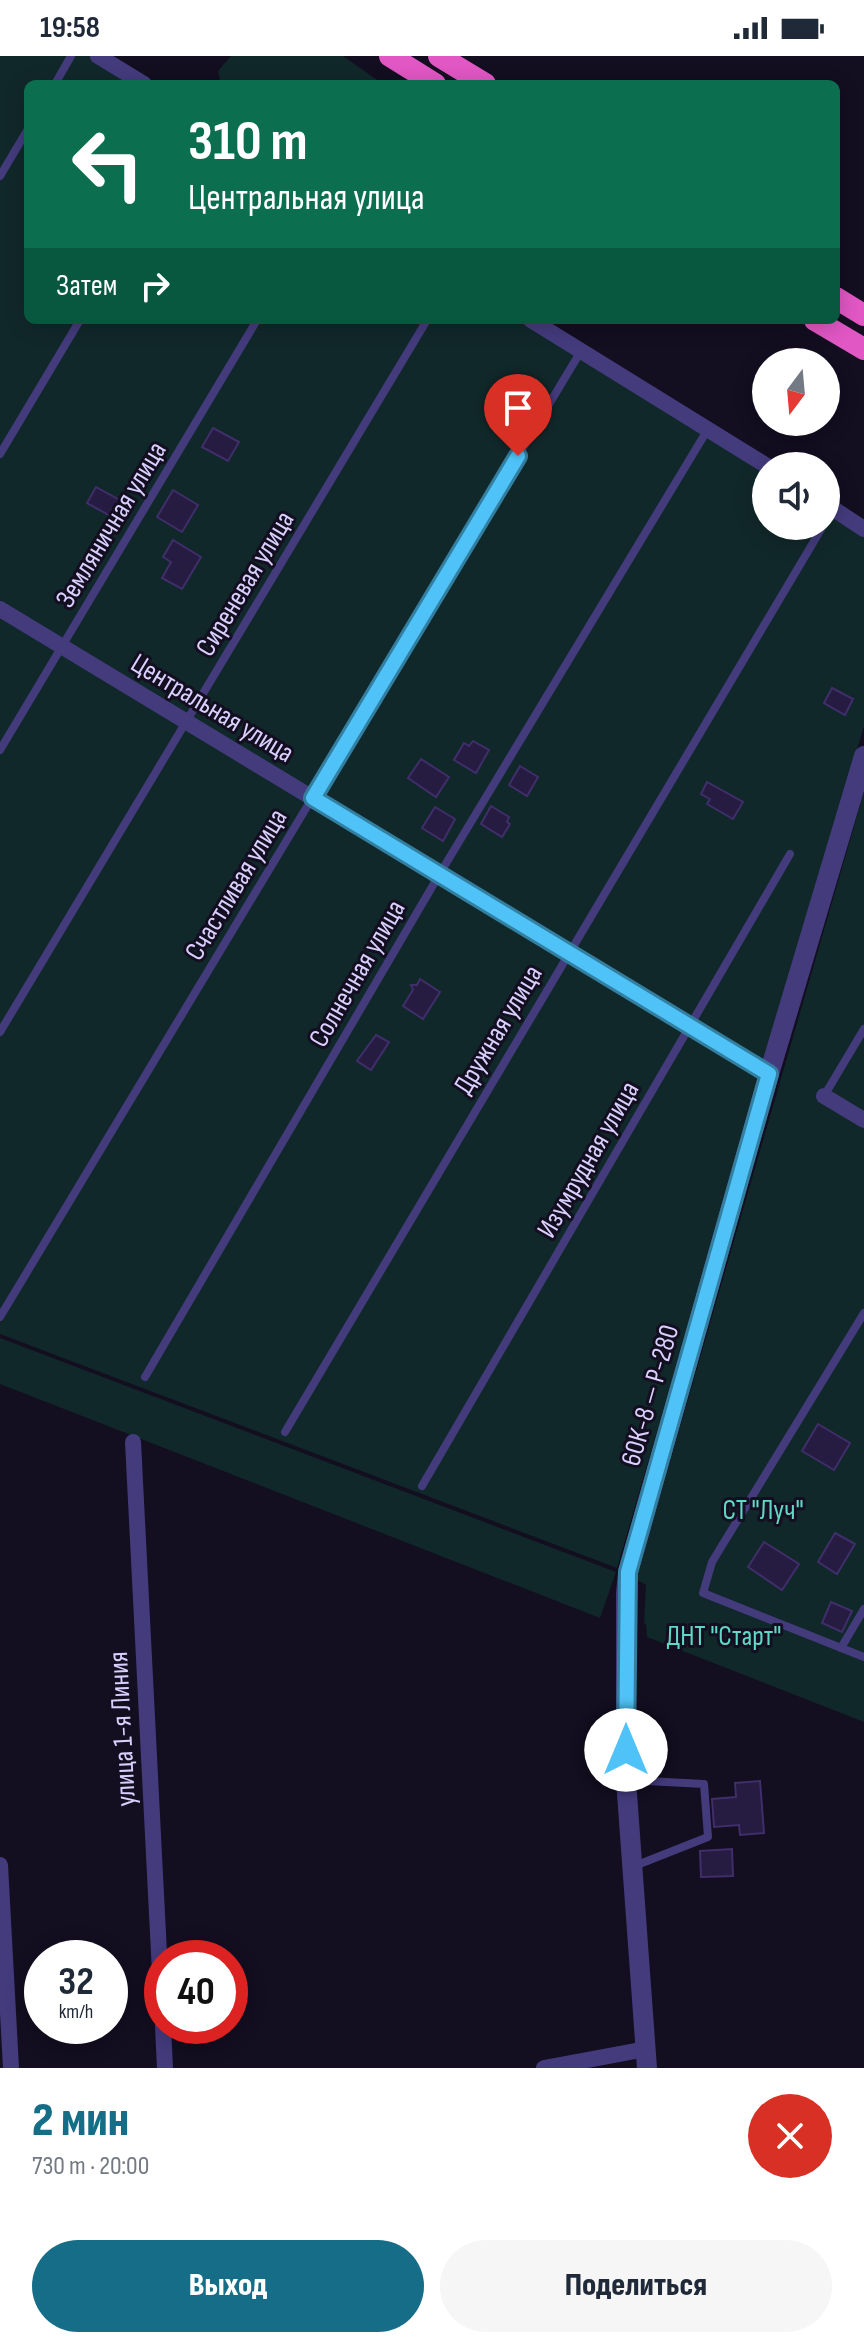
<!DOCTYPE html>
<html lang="ru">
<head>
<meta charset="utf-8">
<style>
  body { margin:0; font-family:"Sofia Sans Condensed",sans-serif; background:#f6f6f7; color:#1f2937; height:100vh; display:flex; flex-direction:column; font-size:30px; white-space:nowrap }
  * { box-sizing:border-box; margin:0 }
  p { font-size:26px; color:#747a83 }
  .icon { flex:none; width:44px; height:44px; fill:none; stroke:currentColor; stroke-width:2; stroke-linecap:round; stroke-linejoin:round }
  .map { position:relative; height:2012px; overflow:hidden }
  .panel { display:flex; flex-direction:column; background:#fff; flex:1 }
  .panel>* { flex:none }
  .hud { position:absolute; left:24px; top:24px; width:816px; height:244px; border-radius:12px; box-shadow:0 4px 20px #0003; background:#0b6e4f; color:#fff; overflow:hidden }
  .needle { width:52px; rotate:196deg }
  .buttons { position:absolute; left:752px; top:292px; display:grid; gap:16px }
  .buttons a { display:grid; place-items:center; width:88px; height:88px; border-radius:50%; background:#fff; box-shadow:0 4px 20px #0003; font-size:40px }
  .speed { position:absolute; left:24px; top:1884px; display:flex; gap:16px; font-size:40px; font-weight:700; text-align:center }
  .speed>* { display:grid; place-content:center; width:104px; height:104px; border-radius:50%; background:#fff; box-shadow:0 4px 20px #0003; line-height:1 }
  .speed small { font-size:20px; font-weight:400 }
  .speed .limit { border:12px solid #d22; background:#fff; color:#111 }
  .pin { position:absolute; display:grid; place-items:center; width:68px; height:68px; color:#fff; margin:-82px -34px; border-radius:50% 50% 50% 0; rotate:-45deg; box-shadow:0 0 8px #0007 }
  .pin .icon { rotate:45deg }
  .me { position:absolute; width:88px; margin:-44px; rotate:0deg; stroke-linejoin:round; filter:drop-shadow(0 0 6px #0008) }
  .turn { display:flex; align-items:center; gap:28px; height:168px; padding:0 32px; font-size:36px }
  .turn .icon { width:104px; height:104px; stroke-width:2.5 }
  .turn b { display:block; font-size:56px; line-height:68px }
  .then { display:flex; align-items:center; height:76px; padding:0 32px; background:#0003; gap:16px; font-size:30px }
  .round { display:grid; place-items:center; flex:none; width:84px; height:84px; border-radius:42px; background:#f6f6f7 }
  .overview { display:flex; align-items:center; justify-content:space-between; height:136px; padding:0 32px }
  h1 { font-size:48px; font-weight:800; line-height:60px; color:#166d88 }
  .primary-button { display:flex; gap:16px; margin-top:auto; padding:16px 32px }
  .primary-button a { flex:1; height:92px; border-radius:48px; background:#166d88; color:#fff; font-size:32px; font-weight:800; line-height:92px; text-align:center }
  .primary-button a+a { background:#f6f6f7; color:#1f2937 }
  .status { display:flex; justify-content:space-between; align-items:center; height:56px; padding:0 40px; background:#fff; direction:ltr }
  .status svg { height:22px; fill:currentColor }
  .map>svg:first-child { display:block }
  .green { fill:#11282a }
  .building { fill:#261b40; stroke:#402e6b; stroke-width:2 }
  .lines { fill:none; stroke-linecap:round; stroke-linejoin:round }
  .service { stroke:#443b7d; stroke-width:8 }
  .minor { stroke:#443b7d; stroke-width:16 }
  .tertiary { stroke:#443b7d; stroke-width:20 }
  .trunk { stroke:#e157c4; stroke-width:22 }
  .route-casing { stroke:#337fa1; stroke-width:20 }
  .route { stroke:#4fc3f7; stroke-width:14 }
  .labels { text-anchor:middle; stroke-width:6; stroke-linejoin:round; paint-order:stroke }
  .street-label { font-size:28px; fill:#d9d0fd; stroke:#130e20 }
  .park-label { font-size:28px; fill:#60d8c6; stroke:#130e20 }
</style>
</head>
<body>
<div class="status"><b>19:58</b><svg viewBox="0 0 49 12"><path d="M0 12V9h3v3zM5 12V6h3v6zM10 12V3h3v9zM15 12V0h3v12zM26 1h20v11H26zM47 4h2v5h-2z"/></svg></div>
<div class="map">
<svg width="864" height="2012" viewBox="0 0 864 2012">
  <rect width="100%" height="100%" fill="#130e20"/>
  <!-- green -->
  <g class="green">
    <path d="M0,0H104L150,28H28V264H538L777,410H766V470H826V440L864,463V670L617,1512L0,1278Z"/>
    <path d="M231,0H343L383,28H221L218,15Z"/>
    <path d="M864,736V1666L647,1581L646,1568L644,1567L646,1529L636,1523Z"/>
    <path d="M0,1282L616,1516L600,1562L0,1328Z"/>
  </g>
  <!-- building -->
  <g class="building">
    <path d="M213,372L239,386L228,405L202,391Z"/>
    <path d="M96,431L123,446L114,462L87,447Z"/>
    <path d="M173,434L198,449L182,476L157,461Z"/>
    <path d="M173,484L201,501L182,533L162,522L171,506L163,501Z"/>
    <path d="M832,632L853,643L845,659L824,647Z"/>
    <path d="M473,685L489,694L476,717L454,704L464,687L469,690Z"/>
    <path d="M421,703L449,721L436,741L408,722Z"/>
    <path d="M520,710L538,721L527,740L509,729Z"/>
    <path d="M707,726L743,746L733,763L707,748L710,743L701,738Z"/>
    <path d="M491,750L509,761L507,766L510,768L502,781L481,768Z"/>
    <path d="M435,751L455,763L443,785L422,772Z"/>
    <path d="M420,923L440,936L423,963L403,950L413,934L411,929H417Z"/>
    <path d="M376,979L389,986L371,1014L357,1005Z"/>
    <path d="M818,1368L850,1387L834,1414L802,1395Z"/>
    <path d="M835,1477L855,1488L837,1518L818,1506Z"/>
    <path d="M764,1486L799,1508L782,1534L748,1511Z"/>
    <path d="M831,1546L852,1555L842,1576L822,1567Z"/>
    <path d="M760,1725L764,1777L740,1779L739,1769L714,1771L712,1743L736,1741L735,1727Z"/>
    <path d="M732,1793L733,1820L701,1821L700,1795Z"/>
  </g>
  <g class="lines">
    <!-- service -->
    <g class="service">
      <path d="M55,28L71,0"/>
      <path d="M0,120L28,73"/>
      <path d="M0,398L80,264"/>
      <path d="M0,694L257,264"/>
      <path d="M0,976L427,264"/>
      <path d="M824,1040L864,973"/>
      <path d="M864,1257L712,1506L703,1537L864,1601"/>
      <path d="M0,1261L581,295"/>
      <path d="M145,1321L439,819L708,373"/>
      <path d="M285,1376L823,470"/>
      <path d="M422,1430L790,798"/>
      <path d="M841,1592L864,1553"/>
      <path d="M628,1724L704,1728L708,1781L632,1811"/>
    </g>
    <!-- minor -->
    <g class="minor">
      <path d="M98,0L144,28"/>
      <path d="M531,264L767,410"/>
      <path d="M826,448L864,473"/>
      <path d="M0,553L769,1018"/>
      <path d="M824,1040L864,1064"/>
      <path d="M133,1386L162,1956"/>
      <path d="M0,1809L11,2012"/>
      <path d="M163,1970L165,2012"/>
      <path d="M544,2012L646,1993"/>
    </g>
    <!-- tertiary -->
    <path class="tertiary" d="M647,2012L626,1724V1537L628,1516L769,1018L864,700"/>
    <!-- trunk -->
    <g class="trunk">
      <path d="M390,0L435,28"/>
      <path d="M439,0L485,28"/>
      <path d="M836,242L864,259"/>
      <path d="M815,264L864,293"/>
    </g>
  </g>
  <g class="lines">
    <!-- route casing -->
    <g class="route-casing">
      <path id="route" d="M518,400L313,742L769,1018L628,1516L626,1694"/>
    </g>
    <!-- route -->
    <use href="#route" class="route"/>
  </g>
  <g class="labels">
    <!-- street labels -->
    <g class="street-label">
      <text transform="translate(110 468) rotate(-59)" y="10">Земляничная улица</text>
      <text transform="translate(244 527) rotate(-59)" y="10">Сиреневая улица</text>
      <text transform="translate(213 651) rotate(31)" y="10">Центральная улица</text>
      <text transform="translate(235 828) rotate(-59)" y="10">Счастливая улица</text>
      <text transform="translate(356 917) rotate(-60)" y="10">Солнечная улица</text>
      <text transform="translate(497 973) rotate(-59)" y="10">Дружная улица</text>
      <text transform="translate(587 1103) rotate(-60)" y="10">Изумрудная улица</text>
      <text transform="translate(649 1339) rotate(-74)" y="10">60К-8 — Р-280</text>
      <text transform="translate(121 1673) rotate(-93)" y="10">улица 1-я Линия</text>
    </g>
    <!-- park labels -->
    <g class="park-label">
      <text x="763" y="1463">СТ "Луч"</text>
      <text x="724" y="1589">ДНТ "Старт"</text>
    </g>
  </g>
</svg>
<div class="buttons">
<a><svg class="needle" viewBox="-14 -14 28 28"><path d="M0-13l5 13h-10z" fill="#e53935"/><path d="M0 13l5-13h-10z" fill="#747a83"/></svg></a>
<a><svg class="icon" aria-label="sound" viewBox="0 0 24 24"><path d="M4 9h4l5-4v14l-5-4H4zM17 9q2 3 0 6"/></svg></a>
</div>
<div class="speed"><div>32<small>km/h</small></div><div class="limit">40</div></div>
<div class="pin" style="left:518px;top:400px;background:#d93025"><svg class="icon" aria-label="arrive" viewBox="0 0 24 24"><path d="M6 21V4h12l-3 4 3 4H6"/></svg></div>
<svg class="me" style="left:626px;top:1694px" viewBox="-20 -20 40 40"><circle r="19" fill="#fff"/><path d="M0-13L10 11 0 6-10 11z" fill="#4fc3f7"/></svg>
<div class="hud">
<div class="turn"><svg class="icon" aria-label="left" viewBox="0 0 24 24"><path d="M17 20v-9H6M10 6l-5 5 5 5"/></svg><div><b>310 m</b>Центральная улица</div></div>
<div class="then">Затем<svg class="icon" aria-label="right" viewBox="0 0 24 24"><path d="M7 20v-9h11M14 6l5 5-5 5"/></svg></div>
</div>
</div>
<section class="panel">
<div class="overview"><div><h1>2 мин</h1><p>730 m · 20:00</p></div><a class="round" style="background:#d93025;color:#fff"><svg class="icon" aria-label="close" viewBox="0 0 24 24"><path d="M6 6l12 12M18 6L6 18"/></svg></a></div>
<div class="primary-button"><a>Выход</a><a>Поделиться</a></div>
</section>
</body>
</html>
